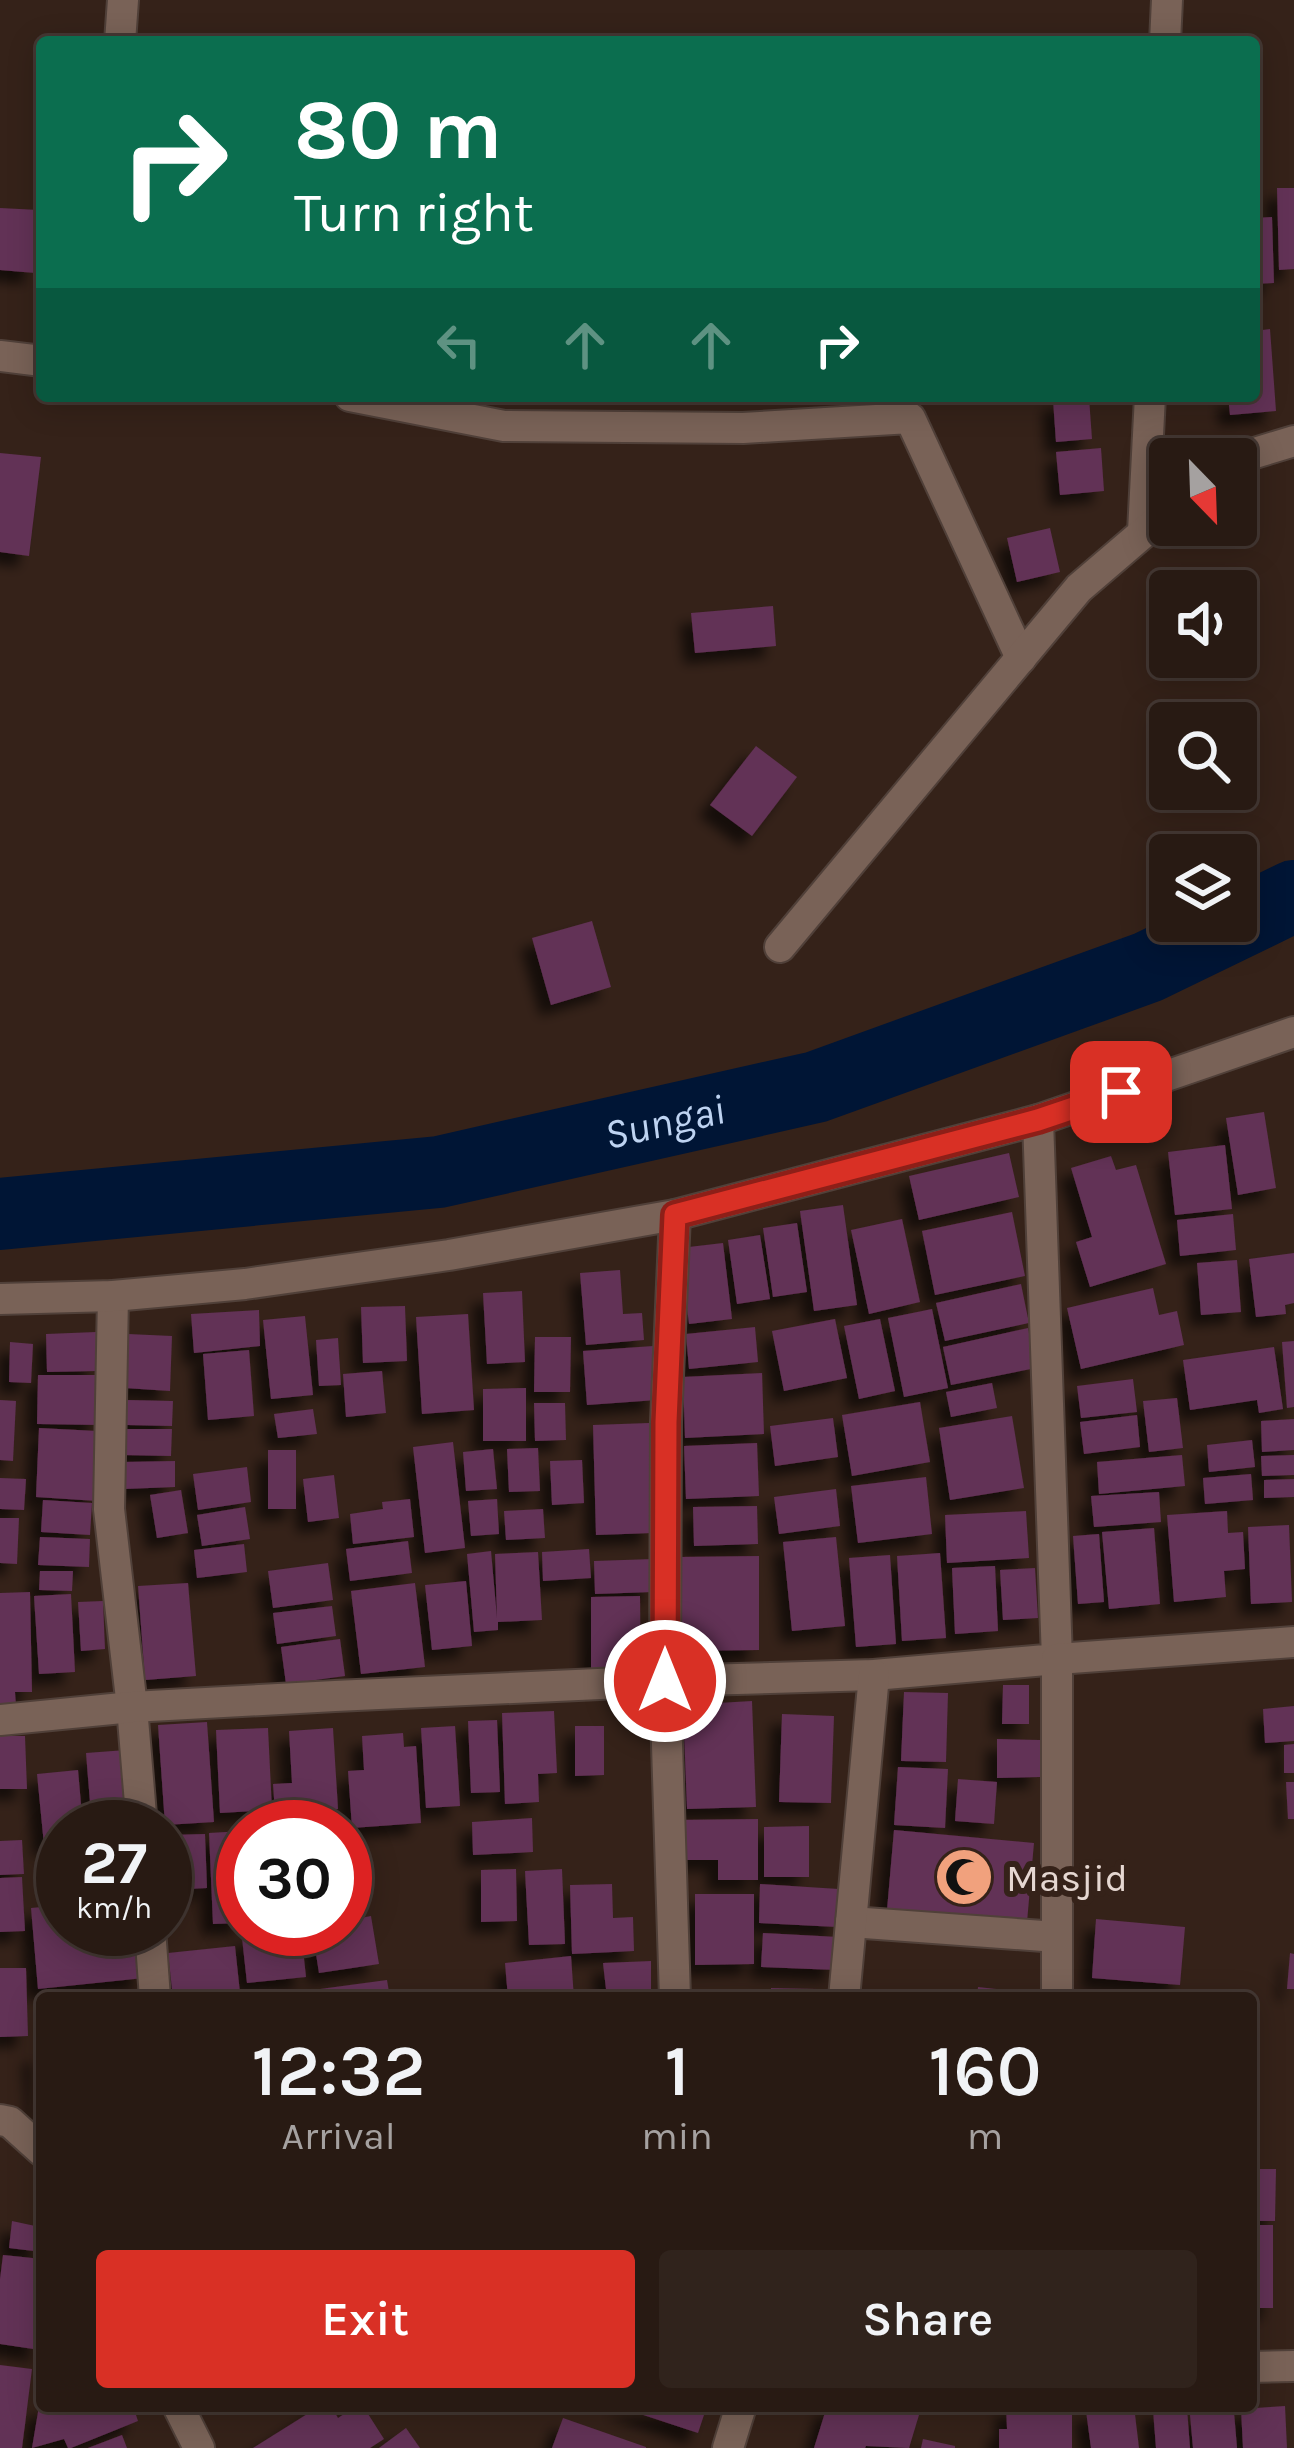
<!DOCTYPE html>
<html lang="en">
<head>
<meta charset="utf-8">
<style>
  body { margin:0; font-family:Karla,sans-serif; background:#30231c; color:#f1f3f6; height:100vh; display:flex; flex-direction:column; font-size:45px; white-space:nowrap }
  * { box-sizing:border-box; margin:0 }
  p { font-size:39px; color:#a5a1a0 }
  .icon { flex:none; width:66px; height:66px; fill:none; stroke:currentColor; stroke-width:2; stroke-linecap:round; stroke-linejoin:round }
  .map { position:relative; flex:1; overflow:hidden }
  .sheet { position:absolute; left:36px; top:1992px; width:1221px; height:420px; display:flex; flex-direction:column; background:#281a13; border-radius:12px; box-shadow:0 6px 30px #0003,0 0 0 3px #443833 }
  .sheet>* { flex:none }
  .hud { position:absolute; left:36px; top:36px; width:1224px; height:366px; border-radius:12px; box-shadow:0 6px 30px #0003,0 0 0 3px #443833; background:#0b6e4f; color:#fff; overflow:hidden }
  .needle { width:78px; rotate:157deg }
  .buttons { position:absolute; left:1149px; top:438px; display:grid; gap:24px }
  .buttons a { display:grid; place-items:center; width:108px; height:108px; border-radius:12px; background:#281a13; box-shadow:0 6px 30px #0003,0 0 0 3px #443833; font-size:60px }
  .speed { position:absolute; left:36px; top:1800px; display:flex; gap:24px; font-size:60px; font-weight:700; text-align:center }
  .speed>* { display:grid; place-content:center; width:156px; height:156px; border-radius:50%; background:#281a13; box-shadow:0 6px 30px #0003,0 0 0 3px #443833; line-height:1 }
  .speed small { font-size:30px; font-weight:400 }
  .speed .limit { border:18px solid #d22; background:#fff; color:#111 }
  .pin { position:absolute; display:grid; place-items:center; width:102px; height:102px; color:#fff; margin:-51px; border-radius:24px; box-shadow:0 6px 18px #0006 }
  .me { position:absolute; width:132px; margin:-66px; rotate:0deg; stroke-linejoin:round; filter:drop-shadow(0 0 9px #0008) }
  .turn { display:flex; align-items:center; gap:42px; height:252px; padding:0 60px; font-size:54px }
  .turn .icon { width:156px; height:156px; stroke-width:2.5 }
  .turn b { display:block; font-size:84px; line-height:102px }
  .lanes { display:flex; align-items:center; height:114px; padding:0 60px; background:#0003; justify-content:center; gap:60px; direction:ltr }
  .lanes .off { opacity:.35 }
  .eta { display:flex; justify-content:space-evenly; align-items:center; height:204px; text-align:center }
  .eta b { font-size:72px; font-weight:600; line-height:84px }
  .action { display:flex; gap:24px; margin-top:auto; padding:24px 60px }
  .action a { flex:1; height:138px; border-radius:12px; background:#d93025; color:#fff; font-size:48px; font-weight:600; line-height:138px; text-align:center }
  .action a+a { background:#30231c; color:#f1f3f6 }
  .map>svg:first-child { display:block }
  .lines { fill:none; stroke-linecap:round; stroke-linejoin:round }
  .river { stroke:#001535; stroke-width:72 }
  .building { fill:#623156; filter:url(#shadow) }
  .minor-casing { stroke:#504039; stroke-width:34 }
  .minor { stroke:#796257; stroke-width:30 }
  .route-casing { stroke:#8d1f18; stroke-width:30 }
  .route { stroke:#d93025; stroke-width:21 }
  .labels { text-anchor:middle; stroke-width:12; stroke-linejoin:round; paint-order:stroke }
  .poi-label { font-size:39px; fill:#e5d7d1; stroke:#352219; text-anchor:start }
  .water-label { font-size:42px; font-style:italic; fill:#bed3f1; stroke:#352219 }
</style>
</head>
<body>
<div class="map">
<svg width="1294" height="2448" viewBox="0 0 1294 2448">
  <defs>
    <filter id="shadow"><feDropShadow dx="-11" dy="11" stdDeviation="6" flood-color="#0009"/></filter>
  </defs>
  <rect width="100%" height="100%" fill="#352219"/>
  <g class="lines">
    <!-- river -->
    <path class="river" id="s1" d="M0,1214L439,1172L816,1087L1148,967L1294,896"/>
  </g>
  <!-- building -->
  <g class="building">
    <path d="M1277,188H1294V269L1279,270Z"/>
    <path d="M0,208L39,210L35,273L0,270Z"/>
    <path d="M1272,217L1274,283L1254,284V218Z"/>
    <path d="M1270,329L1276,411L1230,415L1228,396H1254V331Z"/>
    <path d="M1089,397L1092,439L1056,442L1053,400Z"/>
    <path d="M1101,448L1104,491L1060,495L1056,452Z"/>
    <path d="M0,453L41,457L29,556L0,552Z"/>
    <path d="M1050,528L1060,572L1017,582L1007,538Z"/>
    <path d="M773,606L776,646L695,653L691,613Z"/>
    <path d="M756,746L797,777L752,836L710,805Z"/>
    <path d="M592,921L611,987L551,1005L532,938Z"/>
    <path d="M1264,1112L1276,1188L1238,1195L1226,1118Z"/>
    <path d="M1225,1145L1232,1209L1175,1215L1168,1152Z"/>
    <path d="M1009,1153L1019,1197L919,1220L909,1176Z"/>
    <path d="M1111,1156L1116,1170L1136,1165L1166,1264L1090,1287L1076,1242L1092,1237L1071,1168Z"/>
    <path d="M843,1205L857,1305L814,1311L800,1211Z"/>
    <path d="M1012,1212L1025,1276L935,1295L922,1231Z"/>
    <path d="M1233,1214L1236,1250L1180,1256L1177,1220Z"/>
    <path d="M902,1219L920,1302L869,1314L851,1230Z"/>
    <path d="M797,1223L807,1292L773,1297L763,1228Z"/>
    <path d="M760,1235L770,1299L737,1304L728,1240Z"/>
    <path d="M723,1243L732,1319L689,1324L680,1248Z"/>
    <path d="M1294,1253V1303L1285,1305L1286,1314L1256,1317L1249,1259Z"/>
    <path d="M1237,1260L1241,1312L1201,1315L1197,1263Z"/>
    <path d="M620,1270L623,1314L642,1313L644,1340L586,1345L580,1273Z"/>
    <path d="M1021,1284L1029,1323L945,1341L936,1303Z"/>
    <path d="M1153,1288L1159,1315L1177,1311L1184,1345L1081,1369L1067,1308Z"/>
    <path d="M522,1291L525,1362L487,1364L483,1293Z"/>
    <path d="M405,1306L407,1361L363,1363L361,1307Z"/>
    <path d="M932,1309L948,1388L904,1397L888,1318Z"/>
    <path d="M259,1310L260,1346L194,1353L191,1314Z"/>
    <path d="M468,1314L474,1410L422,1414L416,1317Z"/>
    <path d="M305,1316L313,1395L271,1399L263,1320Z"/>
    <path d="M835,1319L847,1378L784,1391L772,1331Z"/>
    <path d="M880,1319L895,1391L859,1399L844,1326Z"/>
    <path d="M755,1327L758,1362L689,1369L686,1334Z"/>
    <path d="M1028,1328L1036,1368L951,1385L943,1347Z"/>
    <path d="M96,1332L97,1371L47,1372L46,1334Z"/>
    <path d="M128,1334L172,1336L170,1391L125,1388Z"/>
    <path d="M535,1337H571L570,1392H534Z"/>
    <path d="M338,1338L341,1385L319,1386L316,1340Z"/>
    <path d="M1294,1341V1407L1287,1408L1282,1342Z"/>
    <path d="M10,1342L33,1344L31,1383L9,1382Z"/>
    <path d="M653,1346L657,1400L587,1405L583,1351Z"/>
    <path d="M1274,1347L1283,1409L1259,1413L1257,1400L1190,1410L1183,1360Z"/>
    <path d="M249,1350L254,1416L208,1420L203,1354Z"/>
    <path d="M382,1371L386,1413L346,1417L343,1374Z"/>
    <path d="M762,1373L764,1434L685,1438L683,1377Z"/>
    <path d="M38,1375H100L99,1425L37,1424Z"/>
    <path d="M1133,1379L1137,1412L1081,1418L1077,1386Z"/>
    <path d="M992,1383L997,1408L951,1417L946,1392Z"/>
    <path d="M526,1388V1441H483V1389Z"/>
    <path d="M1177,1398L1183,1448L1149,1452L1143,1401Z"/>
    <path d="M0,1400L16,1401L13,1461L0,1460Z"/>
    <path d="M127,1400L173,1401L172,1426L126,1425Z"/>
    <path d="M920,1402L930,1462L852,1476L842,1415Z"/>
    <path d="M534,1403H565L566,1440L535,1441Z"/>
    <path d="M313,1409L317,1434L278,1438L274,1414Z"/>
    <path d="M1137,1415L1140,1447L1084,1454L1080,1422Z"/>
    <path d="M1012,1416L1024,1488L950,1500L939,1428Z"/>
    <path d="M833,1418L838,1457L775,1466L770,1426Z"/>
    <path d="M1294,1419V1450L1262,1452L1261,1421Z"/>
    <path d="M649,1423L653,1533L596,1535L593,1425Z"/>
    <path d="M39,1428L97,1431V1501L36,1497Z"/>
    <path d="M122,1429H172L171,1456L122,1455Z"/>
    <path d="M1252,1440L1255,1467L1209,1472L1207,1445Z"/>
    <path d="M453,1442L465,1548L425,1553L413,1447Z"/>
    <path d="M757,1443L759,1496L686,1499L684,1446Z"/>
    <path d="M538,1448L540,1491L509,1492L507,1449Z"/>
    <path d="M493,1449L497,1489L466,1491L463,1452Z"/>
    <rect x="268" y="1450" width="28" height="59"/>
    <path d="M1182,1455L1185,1486L1099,1494L1097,1462Z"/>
    <path d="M1294,1455V1475L1262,1476L1261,1456Z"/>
    <path d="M582,1460L584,1503L552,1505L550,1461Z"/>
    <path d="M175,1461V1487L124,1489L123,1462Z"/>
    <path d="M247,1467L251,1502L198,1510L193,1474Z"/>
    <path d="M1251,1474L1253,1500L1205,1504L1203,1478Z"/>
    <path d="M334,1475L339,1518L308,1522L303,1479Z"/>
    <path d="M926,1477L932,1534L858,1543L851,1486Z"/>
    <path d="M0,1478L26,1479L24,1510L0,1509Z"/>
    <path d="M1294,1479V1497L1264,1498V1480Z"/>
    <path d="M836,1489L840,1526L779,1534L774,1497Z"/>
    <path d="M181,1490L188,1533L157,1538L150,1495Z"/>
    <path d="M1159,1492L1161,1522L1094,1527L1091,1496Z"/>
    <path d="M410,1499L414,1537L353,1544L350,1514L383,1509L382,1502Z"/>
    <path d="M497,1499L499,1534L471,1536L468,1501Z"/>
    <path d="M43,1500L92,1503L90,1535L41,1532Z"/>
    <path d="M757,1506L758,1544L694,1546L693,1507Z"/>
    <path d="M245,1507L250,1539L202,1546L197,1515Z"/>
    <path d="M543,1509L545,1538L506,1540L504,1511Z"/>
    <path d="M1026,1511L1029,1558L947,1563L945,1515Z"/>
    <path d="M1227,1511L1228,1533L1243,1532L1245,1569L1224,1571L1226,1597L1174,1602L1167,1515Z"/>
    <path d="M0,1518H19L17,1564L0,1563Z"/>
    <path d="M1289,1525L1292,1602L1251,1604L1248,1527Z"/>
    <path d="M1154,1528L1160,1604L1109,1609L1102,1532Z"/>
    <path d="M1099,1534L1104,1602L1078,1604L1073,1536Z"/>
    <path d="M40,1537L90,1539L89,1567L38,1565Z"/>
    <path d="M836,1537L845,1626L792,1631L783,1542Z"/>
    <path d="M408,1541L412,1573L350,1581L346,1549Z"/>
    <path d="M244,1544L247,1572L197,1578L194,1550Z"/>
    <path d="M589,1549L591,1578L543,1581L542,1552Z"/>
    <path d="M491,1551L497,1618L495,1554L538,1552L542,1620L498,1622V1630L474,1632L467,1554Z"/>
    <path d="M940,1553L946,1638L902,1641L897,1556Z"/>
    <path d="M890,1555L896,1644L856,1647L849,1558Z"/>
    <path d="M759,1556V1650L679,1651V1557Z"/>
    <path d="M653,1559V1592L595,1594L594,1561Z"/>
    <path d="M328,1563L333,1600L273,1608L268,1571Z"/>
    <path d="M995,1566L998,1631L955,1634L952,1568Z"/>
    <path d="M1035,1568L1038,1618L1003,1620L1000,1570Z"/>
    <path d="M40,1571H73L72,1591L39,1590Z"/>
    <path d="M466,1581L472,1646L432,1650L425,1585Z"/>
    <path d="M188,1583L196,1676L145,1680L138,1586Z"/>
    <path d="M415,1583L425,1667L361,1674L351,1591Z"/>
    <path d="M30,1592L32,1692H15L16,1706L0,1707V1593Z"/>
    <path d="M71,1594L75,1672L39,1674L34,1596Z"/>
    <path d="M640,1596L641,1671L591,1672V1597Z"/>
    <path d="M103,1601L105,1649L81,1651L78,1602Z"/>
    <path d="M332,1606L336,1636L277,1644L273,1613Z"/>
    <path d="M340,1639L345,1676L286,1684L281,1647Z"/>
    <path d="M1003,1685H1029V1724H1002Z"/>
    <path d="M904,1692L948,1693L946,1762L901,1761Z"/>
    <path d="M752,1701L756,1807L687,1809L683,1705Z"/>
    <path d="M1294,1706V1741L1265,1743L1263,1709Z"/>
    <path d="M554,1711L557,1773L538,1774L539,1802L505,1804L502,1713Z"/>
    <path d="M782,1714L834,1716L831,1803L779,1802Z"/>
    <path d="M497,1720L500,1792L471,1793L468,1721Z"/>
    <path d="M207,1722L214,1822L165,1825L158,1725Z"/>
    <path d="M455,1726L460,1806L426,1808L421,1728Z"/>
    <path d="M575,1726H604V1775L575,1776Z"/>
    <path d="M268,1728L272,1810L220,1813L216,1730Z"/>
    <path d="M333,1728L338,1809L275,1813L273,1784L292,1783L289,1731Z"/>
    <path d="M403,1733L404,1747L416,1746L421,1823L352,1828L348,1771L364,1770L362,1736Z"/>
    <path d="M0,1736H25L27,1789H0Z"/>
    <path d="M997,1739L1040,1740V1777L997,1778Z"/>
    <path d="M1294,1744V1773H1284V1745Z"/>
    <path d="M126,1750L132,1827H92L86,1753Z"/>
    <path d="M898,1767L948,1769L945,1828L894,1825Z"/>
    <path d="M78,1770L83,1827H63V1844L44,1845L37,1774Z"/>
    <path d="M958,1779L997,1782L994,1824L955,1821Z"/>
    <path d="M1286,1782H1294V1819H1288Z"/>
    <path d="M532,1818L533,1852L473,1855L472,1822Z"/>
    <path d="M758,1819V1880H718V1860H677V1820Z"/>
    <path d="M809,1826V1877H764V1827Z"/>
    <path d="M894,1830L1034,1843L1027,1922L887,1910Z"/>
    <path d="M243,1831V1923L213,1924L209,1833Z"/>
    <path d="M205,1834L207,1888L170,1890L169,1835Z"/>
    <path d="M22,1840L24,1874L0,1875V1841Z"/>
    <path d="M516,1869L517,1921L481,1922V1870Z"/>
    <path d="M562,1869L565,1944L529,1945L525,1871Z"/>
    <path d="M22,1877L25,1931L0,1932V1878Z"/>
    <path d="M612,1884L613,1918L633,1917L634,1951L572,1954L570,1885Z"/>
    <path d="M760,1884L839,1889L837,1927L759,1923Z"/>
    <path d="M695,1894H754V1964L695,1965Z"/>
    <path d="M63,1905V1929H139L144,1978L38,1989L31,1908Z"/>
    <path d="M371,1916L379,1964L319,1973L312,1929H345V1921Z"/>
    <path d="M1096,1919L1185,1927L1180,1985L1092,1978Z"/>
    <path d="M301,1931L306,1977L247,1983L242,1938Z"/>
    <path d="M763,1933L838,1937L836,1970L761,1967Z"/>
    <path d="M235,1946L240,1993L173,1998L168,1953Z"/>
    <path d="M1290,1953L1294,1954V1989H1287Z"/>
    <path d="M571,1956L574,1998H508L505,1963Z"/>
    <path d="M651,1961V1998H607L603,1963Z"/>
    <path d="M0,1968H26L28,2036L0,2037Z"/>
    <path d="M387,1980L390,1998H299L298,1992Z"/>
    <path d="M978,1987L1033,1993V1998H977Z"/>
    <path d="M771,1988L817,1989V1998H771Z"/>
    <path d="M137,1989L138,1998H92V1995Z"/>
    <path d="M1086,1989L1166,1992V1998H1086Z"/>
    <path d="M42,2052V2125H39L33,2053Z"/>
    <path d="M1251,2169H1276L1275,2221H1251Z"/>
    <path d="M12,2221L40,2227L42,2252L9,2248Z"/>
    <rect x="1251" y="2225" width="22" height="83"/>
    <path d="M3,2255L42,2259L40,2350L0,2344V2279Z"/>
    <path d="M0,2365L32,2369L22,2448H0Z"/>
    <path d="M39,2406H133L138,2421L71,2448H68L64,2439L32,2448Z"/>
    <path d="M320,2406H331L338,2418L356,2406H363L384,2439L370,2448H253Z"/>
    <path d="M616,2406H707L698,2433Z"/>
    <path d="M827,2406H888L919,2415L909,2448L866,2446L865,2448H814Z"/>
    <path d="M1006,2406H1072V2448H999V2429H1007Z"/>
    <path d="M1134,2406L1139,2448H1091L1086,2411Z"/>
    <path d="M1285,2406L1287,2448H1243L1241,2409Z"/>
    <path d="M1187,2408L1190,2448H1156L1153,2410Z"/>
    <path d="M1234,2412L1237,2448H1193L1190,2415Z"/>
    <path d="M563,2418L646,2447V2448H552Z"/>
    <path d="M406,2428L420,2448H379Z"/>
    <path d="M122,2435L127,2448H88Z"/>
    <path d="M923,2439L955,2446V2448H921Z"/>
  </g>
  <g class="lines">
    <!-- minor casing -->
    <g class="minor-casing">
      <g id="minor">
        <path d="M120,42L123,0"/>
        <path d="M1165,42L1167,0"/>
        <path d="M0,356L42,361"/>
        <path d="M350,396L504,426L743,428L910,418L1021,658"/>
        <path d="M1235,459L1294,441"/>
        <path d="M1143,532L1150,396"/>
        <path d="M780,947L1079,588L1170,510"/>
        <path d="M675,1215L666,1422L665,1681L675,1998"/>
        <path d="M113,1296L109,1509L132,1707L142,1827"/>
        <path d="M0,1299L113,1296L245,1284L449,1255L675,1215L1038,1120L1294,1032"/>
        <path d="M0,1720L132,1707L335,1696L665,1681L874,1675L1057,1659L1038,1120"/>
        <path d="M851,1922L1057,1937"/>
        <path d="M150,1929L155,1998"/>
        <path d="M844,1998L874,1675"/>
        <path d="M1057,1998V1659L1294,1642"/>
        <path d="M0,2120L10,2122L42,2151"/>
        <path d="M1251,2367L1294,2366"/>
        <path d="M178,2406L199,2448"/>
        <path d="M728,2448L741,2406"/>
      </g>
    </g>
    <!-- minor -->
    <use href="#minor" class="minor"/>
  </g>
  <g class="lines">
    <!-- route casing -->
    <g class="route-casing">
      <path id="route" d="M665,1681L666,1422L675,1215L1038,1120L1121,1092"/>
    </g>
    <!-- route -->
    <use href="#route" class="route"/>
  </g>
  <!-- icons -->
  <defs>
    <g id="mosque-disc" transform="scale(3)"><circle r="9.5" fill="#f1a17d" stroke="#352219"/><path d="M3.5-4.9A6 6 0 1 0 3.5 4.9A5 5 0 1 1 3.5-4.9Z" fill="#111"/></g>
  </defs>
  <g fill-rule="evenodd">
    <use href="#mosque-disc" x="964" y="1877"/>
  </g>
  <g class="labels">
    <!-- poi labels -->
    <g class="poi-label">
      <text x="1006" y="1891">Masjid</text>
    </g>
    <!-- water labels -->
    <g class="water-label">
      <text dy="15" stroke="none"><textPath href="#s1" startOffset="672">Sungai</textPath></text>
    </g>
  </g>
</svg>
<div class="buttons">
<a><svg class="needle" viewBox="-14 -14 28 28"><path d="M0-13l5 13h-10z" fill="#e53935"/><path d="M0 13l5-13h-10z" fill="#a5a1a0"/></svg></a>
<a><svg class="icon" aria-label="sound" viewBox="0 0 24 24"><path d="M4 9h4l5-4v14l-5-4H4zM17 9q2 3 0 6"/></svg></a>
<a><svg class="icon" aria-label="search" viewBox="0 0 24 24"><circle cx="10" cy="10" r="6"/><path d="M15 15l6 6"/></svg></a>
<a><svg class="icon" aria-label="layers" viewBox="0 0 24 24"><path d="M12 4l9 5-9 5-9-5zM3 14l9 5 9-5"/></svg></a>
</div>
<div class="speed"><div>27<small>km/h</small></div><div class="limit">30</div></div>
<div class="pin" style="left:1121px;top:1092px;background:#d93025"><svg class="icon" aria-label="arrive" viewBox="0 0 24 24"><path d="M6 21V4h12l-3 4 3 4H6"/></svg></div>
<svg class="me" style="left:665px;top:1681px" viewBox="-20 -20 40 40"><circle r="17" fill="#d93025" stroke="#fff" stroke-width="3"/><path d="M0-11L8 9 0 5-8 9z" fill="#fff"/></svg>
<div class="hud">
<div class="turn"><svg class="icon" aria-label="right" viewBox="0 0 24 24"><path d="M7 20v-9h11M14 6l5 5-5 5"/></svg><div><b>80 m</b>Turn right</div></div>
<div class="lanes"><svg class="icon off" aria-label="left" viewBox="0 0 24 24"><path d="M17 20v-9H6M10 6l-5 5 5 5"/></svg><svg class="icon off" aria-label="ahead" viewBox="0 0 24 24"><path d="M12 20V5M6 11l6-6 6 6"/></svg><svg class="icon off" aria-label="ahead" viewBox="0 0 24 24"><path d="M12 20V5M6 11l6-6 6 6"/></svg><svg class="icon" aria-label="right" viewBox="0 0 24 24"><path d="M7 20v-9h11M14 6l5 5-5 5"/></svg></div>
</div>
<section class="sheet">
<div class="eta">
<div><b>12:32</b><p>Arrival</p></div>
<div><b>1</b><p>min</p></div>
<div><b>160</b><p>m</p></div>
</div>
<div class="action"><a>Exit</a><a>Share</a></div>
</section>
</div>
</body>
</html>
